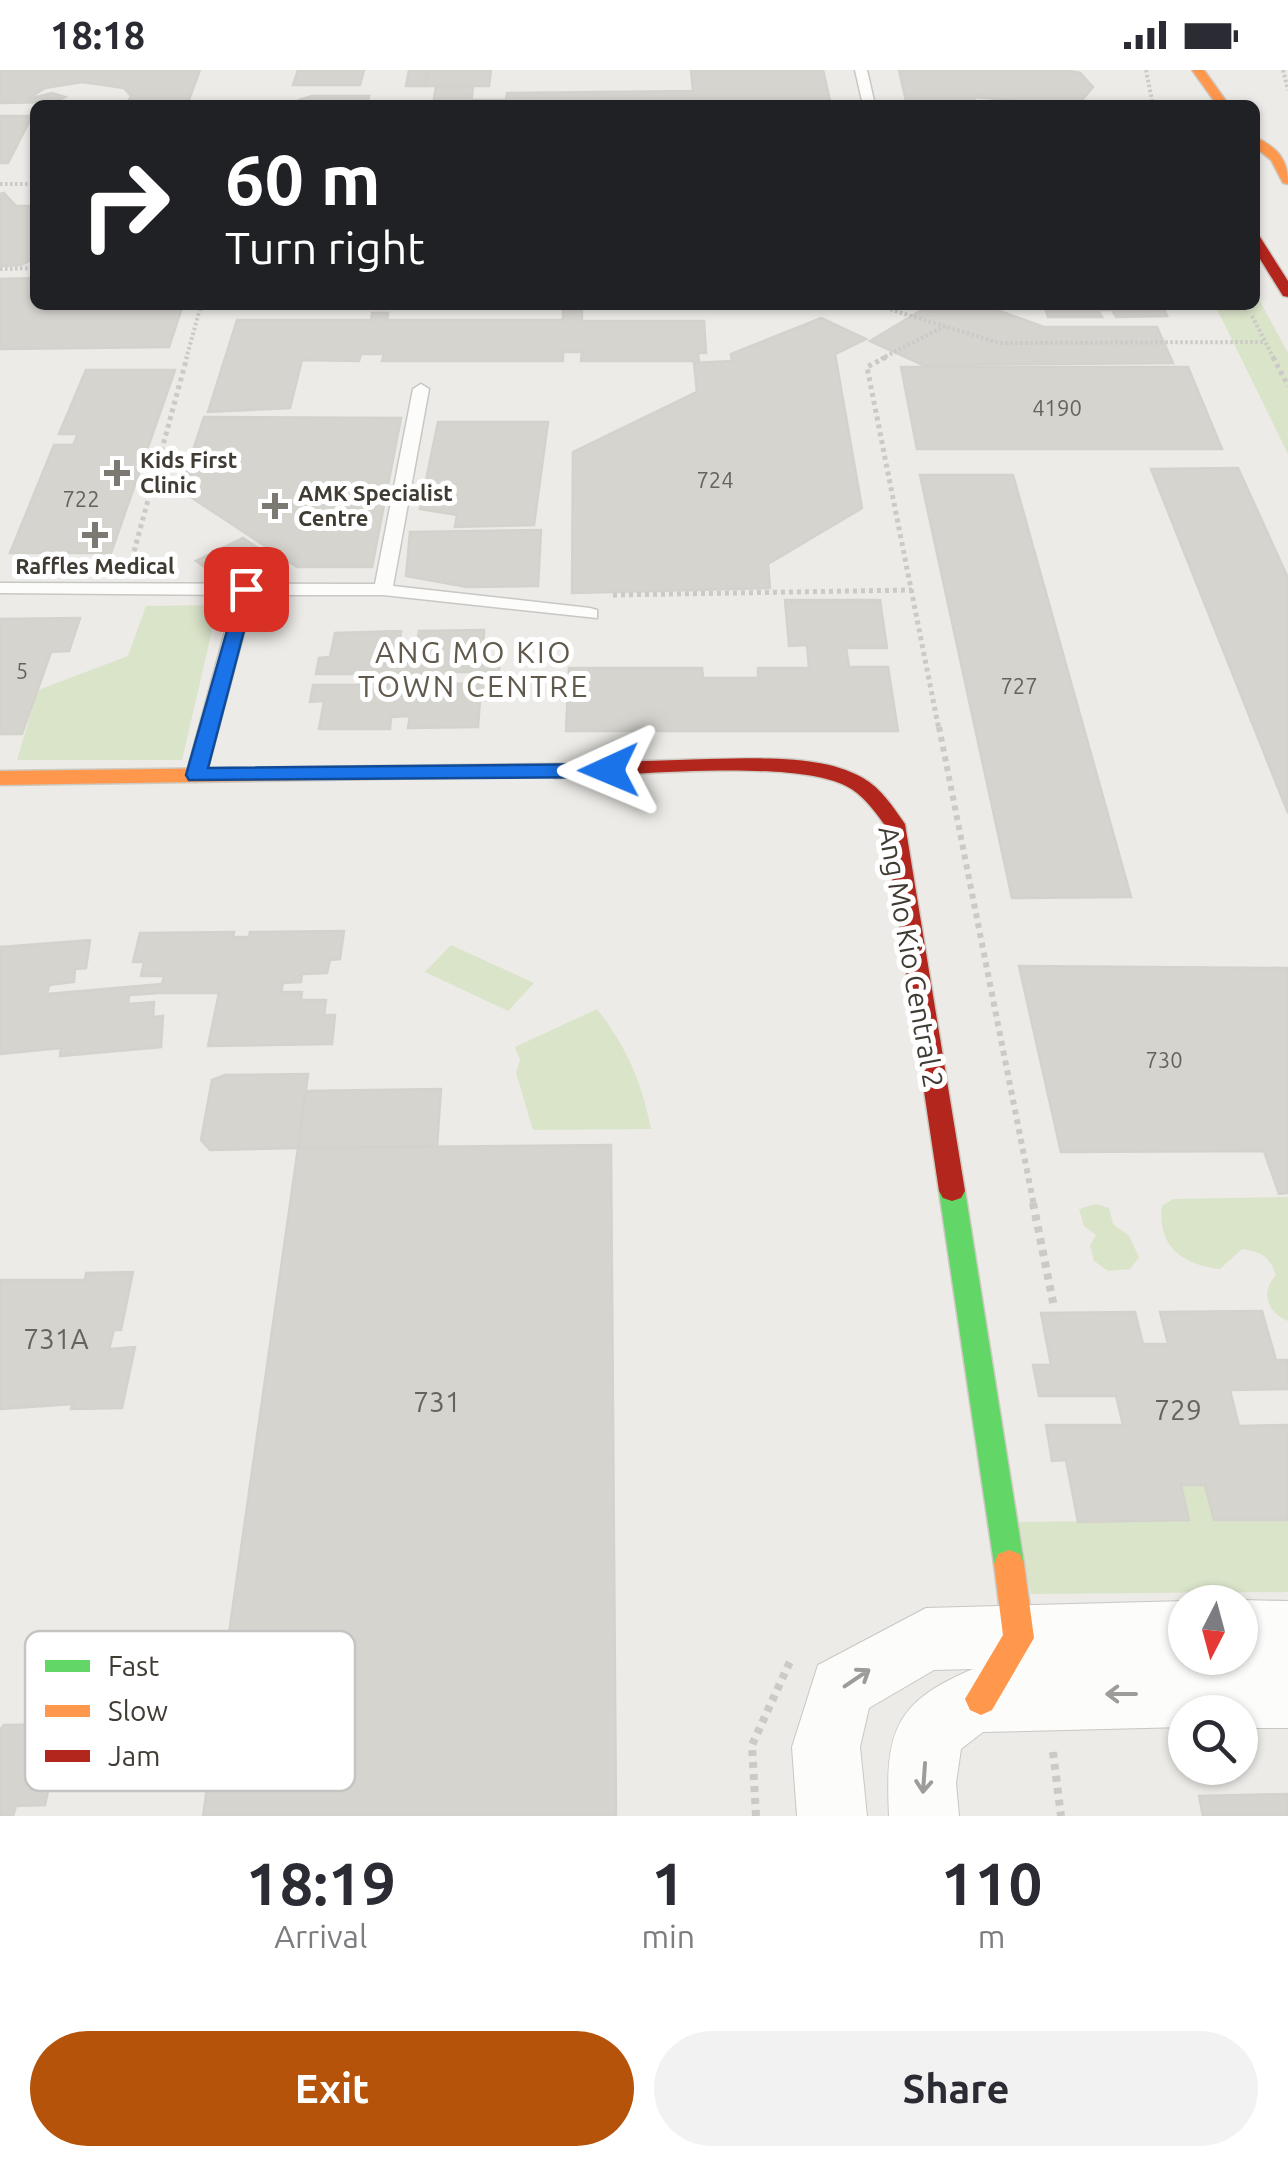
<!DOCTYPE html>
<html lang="en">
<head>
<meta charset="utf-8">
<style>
  body { margin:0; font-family:Ubuntu,sans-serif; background:#f2f2f3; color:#2b2b33; height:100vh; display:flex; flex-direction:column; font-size:38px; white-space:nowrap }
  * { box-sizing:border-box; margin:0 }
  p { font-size:32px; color:#7c7c81 }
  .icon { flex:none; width:55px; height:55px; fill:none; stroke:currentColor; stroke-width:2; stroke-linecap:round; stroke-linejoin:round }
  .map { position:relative; height:1746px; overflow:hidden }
  .panel { display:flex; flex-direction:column; background:#fff; flex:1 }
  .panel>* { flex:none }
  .hud { position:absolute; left:30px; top:30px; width:1230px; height:210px; border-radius:15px; box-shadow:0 2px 8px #0004; background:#202124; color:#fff; overflow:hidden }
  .needle { width:65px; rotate:186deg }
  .controls { position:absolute; left:1168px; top:1515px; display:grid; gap:20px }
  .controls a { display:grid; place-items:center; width:90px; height:90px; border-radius:50%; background:#fff; box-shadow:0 2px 8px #0004; font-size:50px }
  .pin { position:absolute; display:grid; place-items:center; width:85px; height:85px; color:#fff; margin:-42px; border-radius:20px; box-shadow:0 5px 15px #0006 }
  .me { position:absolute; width:110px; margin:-55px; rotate:269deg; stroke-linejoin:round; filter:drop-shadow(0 0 8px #0008) }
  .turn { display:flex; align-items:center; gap:35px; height:210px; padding:0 30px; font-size:45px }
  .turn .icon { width:130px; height:130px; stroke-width:2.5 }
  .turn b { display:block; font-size:70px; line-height:85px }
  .eta { display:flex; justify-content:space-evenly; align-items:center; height:170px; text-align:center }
  .eta b { font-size:60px; font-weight:700; line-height:70px }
  .button { display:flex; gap:20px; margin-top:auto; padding:20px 30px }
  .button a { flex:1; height:115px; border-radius:60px; background:#b45309; color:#fff; font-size:40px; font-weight:700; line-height:115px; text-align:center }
  .button a+a { background:#f2f2f3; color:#2b2b33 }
  .status { display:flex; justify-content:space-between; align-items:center; height:70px; padding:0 50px; background:#fff; direction:ltr }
  .status svg { height:28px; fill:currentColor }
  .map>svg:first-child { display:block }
  .green { fill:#dae4c9 }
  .building { fill:#d5d4cf; stroke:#d4d2cd; stroke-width:2.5 }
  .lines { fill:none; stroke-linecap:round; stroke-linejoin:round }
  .lane-casing { stroke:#c8c7c3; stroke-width:3 }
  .street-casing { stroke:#c8c7c3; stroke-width:2 }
  .fast-casing { stroke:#cdcac1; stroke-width:3 }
  .slow-casing { stroke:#cdcac1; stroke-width:3 }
  .jam-casing { stroke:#cdcac1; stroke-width:3 }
  .path-far3 { stroke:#cbcac6; stroke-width:4; stroke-dasharray:2.5 2.5; stroke-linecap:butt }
  .path-far2 { stroke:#cbcac6; stroke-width:5; stroke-dasharray:4 4; stroke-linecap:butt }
  .path-far1 { stroke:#cbcac6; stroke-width:6; stroke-dasharray:5 5; stroke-linecap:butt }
  .path { stroke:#cbcac6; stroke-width:8; stroke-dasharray:6 6; stroke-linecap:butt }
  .lane { fill:#fcfcfb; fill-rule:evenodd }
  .street { fill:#fcfcfb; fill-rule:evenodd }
  .fast { fill:#63d668; fill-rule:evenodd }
  .slow { fill:#ff974d; fill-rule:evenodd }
  .jam { fill:#b3261e; fill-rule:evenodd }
  .oneway { stroke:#9e9c98 }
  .route { fill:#1a73e8; stroke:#114b97; stroke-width:2.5 }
  .poi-dot { fill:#7c7973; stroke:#fff; stroke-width:4 }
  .labels { text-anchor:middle; stroke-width:10; stroke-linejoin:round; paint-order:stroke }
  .number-label { font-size:22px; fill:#66635c }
  .far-poi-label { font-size:22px; font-weight:bold; fill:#403c34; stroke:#fff; text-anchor:start }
  .street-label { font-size:28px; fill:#403c34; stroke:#fff }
  .near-number-label { font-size:28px; fill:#66635c }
  .neighbourhood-label { font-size:30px; letter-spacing:2.5px; fill:#62594d; stroke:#fff }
  .key { fill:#fff; stroke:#c6c4c2; stroke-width:2.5 }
  .key-label { font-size:28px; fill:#403c34 }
</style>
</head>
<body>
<div class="status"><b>18:18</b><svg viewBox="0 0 49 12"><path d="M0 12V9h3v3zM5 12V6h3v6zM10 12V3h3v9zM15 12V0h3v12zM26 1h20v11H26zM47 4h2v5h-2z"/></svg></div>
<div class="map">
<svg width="1288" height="1746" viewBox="0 0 1288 1746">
  <rect width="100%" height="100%" fill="#ecebe7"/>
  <!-- green -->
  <g class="green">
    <path d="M1255,222L1288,283V384L1215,235H1255Z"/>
    <path d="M218,535L182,690H17L38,620L128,586L146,536Z"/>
    <path d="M451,875L534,913L508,941L425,902Z"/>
    <path d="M597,939C626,976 642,1012 651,1059L533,1060L516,1003L520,990L515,977Z"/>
    <path d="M1288,1127V1251C1267,1242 1260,1222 1276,1205C1270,1187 1262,1182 1242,1179L1220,1199C1182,1195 1157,1176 1162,1136L1173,1129Z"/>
    <path d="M1096,1134L1109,1138L1113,1154L1129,1166L1139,1187L1130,1199L1108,1201L1094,1191L1090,1176L1096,1165L1084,1156L1079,1139Z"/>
    <path d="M1181,1415H1205L1288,1450V1522L1031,1524L1014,1452L1188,1450Z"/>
  </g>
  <!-- building -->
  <g class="building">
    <path d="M0,0H200L187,35H126L131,26L124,18L82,12L45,18L28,29L52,23L65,27L54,32L0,33Z"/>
    <path d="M298,0H364L360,15H293Z"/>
    <path d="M409,0H428L425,16H406Z"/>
    <path d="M428,0H491L489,16H425Z"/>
    <path d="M691,0H823L831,35H471L472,30H506L507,23L693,21Z"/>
    <path d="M899,0H1066L1080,3L1093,17L1081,31L1059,35L976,27L969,35H907Z"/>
    <path d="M436,16H473L471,35H433Z"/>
    <path d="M312,26H369L367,35H298L299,30Z"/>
    <path d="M0,46H32L8,93H0Z"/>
    <path d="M4,123L16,136H35V188L21,195L0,196V124Z"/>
    <path d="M35,208V235H183L169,277L0,279V209Z"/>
    <path d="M930,235H983L1044,257H1157L1173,293L923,295L870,271Z"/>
    <path d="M1044,235H1162L1167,246L1116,247L1112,240H1098L1102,247H1048Z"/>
    <path d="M563,238H582V251H704L706,283H698L699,291H581L582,282H563V291H382L384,284H361L359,291L302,290L290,338L208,342L237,250H371L372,243H388L387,250H563Z"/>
    <path d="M821,248L866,269L835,284L862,438L768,494L770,518L572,523L573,382L697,322L694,293L732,291L731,284Z"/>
    <path d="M901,297H1188L1222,379H917Z"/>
    <path d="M86,300H175L111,483H10L54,375H73L78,364H59Z"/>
    <path d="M204,347L401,348L372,497H297L180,420Z"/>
    <path d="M438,352H548L534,455L455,457L457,445L420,439Z"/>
    <path d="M1238,398L1288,508V743L1151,399Z"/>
    <path d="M920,405H1013L1131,827L1012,828Z"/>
    <path d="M541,460L538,516L467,517L406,506L410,462Z"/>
    <path d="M243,468L273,488L226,512L196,491Z"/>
    <path d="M785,530H880L887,578H846L849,597H888L898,661H566L569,598H702L703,608H758V598H809L807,575L789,576Z"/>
    <path d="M80,548L69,581L51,582L22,664H0V549Z"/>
    <path d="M484,560L483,587H500L499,602H448L447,614L497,613L496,630H480L478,657L408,658L410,646L391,647L390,659H319L324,631L310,632L313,615H360L362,604H316L319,588L330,587L335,563L401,561L399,577H417L419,561Z"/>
    <path d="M344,861L340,889L330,890L327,903L302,904L301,912L283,913L281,922H302L301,930H326L324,945H335L332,974L208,976L219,923H160L129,925L128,934L154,932L153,947L163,946L161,977L60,986L61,978L0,984V877L90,870L86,898L75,899L74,912L49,915L47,924L162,914L164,906H141L144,892H133L140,863L234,862L233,867H249L250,862Z"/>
    <path d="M1019,896L1288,898V1123L1279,1124L1264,1081L1061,1082Z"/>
    <path d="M308,1004L298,1078L210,1080L201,1070L212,1010L225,1005Z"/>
    <path d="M441,1019L437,1077L298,1078L306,1021Z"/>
    <path d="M611,1075L616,1746H203L298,1078Z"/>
    <path d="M133,1202L121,1260H114L109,1279L135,1277L122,1338L71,1339L73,1334L0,1339V1210H85L86,1203Z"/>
    <path d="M1262,1241L1276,1290H1288V1319L1230,1320L1239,1356L1288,1355V1450H1214L1205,1415H1181L1189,1450L1078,1452L1066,1390L1052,1391L1046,1355H1123L1116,1326H1039L1033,1295H1051L1041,1243L1135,1242L1143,1274H1168L1160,1242Z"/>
    <path d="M62,1654L45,1735L16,1736L13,1746H0V1660L4,1655Z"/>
    <path d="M1288,1724V1746H1203L1199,1726Z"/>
  </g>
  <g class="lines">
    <!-- lane casing -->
    <g class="lane-casing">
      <g id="lane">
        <path d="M855,0H867L875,35H863Z"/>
        <path d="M421,314L429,319L393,516L590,538L597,540V548L383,525H254L206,705L196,712L186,705L235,525L0,523V513L375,514L413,319Z"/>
      </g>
    </g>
    <!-- street casing -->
    <g class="street-casing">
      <path id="street" d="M1240,1530L1288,1531V1658H1240V1642H1185V1657L983,1662L961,1679L956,1713L959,1746H889C885,1662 894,1632 973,1599L934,1600L869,1638L860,1677L867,1746H797L792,1677L818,1595L926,1538L1185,1531L1190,1532H1185V1588H1200L1189,1592H1239L1228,1588H1240V1532H1233Z"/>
    </g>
    <!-- fast casing -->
    <g class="fast-casing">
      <path id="fast" d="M952,1111L961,1114L965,1121L1024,1494L1020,1504L1009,1508L998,1504L994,1494L939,1121L943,1114Z"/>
    </g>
    <!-- slow casing -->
    <g class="slow-casing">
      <g id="slow">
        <path d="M1192,0H1204L1229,35H1217Z"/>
        <path d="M1255,67C1277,77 1288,89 1288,114L1283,113L1271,90L1255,77Z"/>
        <path d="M555,694L565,701L562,706L0,715V701Z"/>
        <path d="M1009,1480L1020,1484L1024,1494L1034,1568L992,1640L981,1645L970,1640L965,1629L1003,1565L994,1494L998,1484Z"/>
      </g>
    </g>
    <!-- jam casing -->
    <g class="jam-casing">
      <g id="jam">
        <path d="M1255,166L1260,167L1288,211V227L1283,226L1255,181Z"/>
        <path d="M708,689C755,689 819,683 863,708C881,718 893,737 905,754L965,1121L961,1128L952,1131L943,1128L939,1121L884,754C874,740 862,724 846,716C792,688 621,706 555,708L545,701L555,694Z"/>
      </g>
    </g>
    <!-- path-far3 -->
    <g class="path-far3">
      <path d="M1146,0L1153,35"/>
      <path d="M1283,0L1288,20"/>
      <path d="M0,114H35"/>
      <path d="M0,199L35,198"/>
      <path d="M876,235L999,273L1265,272"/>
      <path d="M1252,246L1274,289"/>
      <path d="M186,289L201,235"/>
      <path d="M881,289L945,256"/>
    </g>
    <!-- path-far2 -->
    <g class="path-far2">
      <path d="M886,287L867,297L939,660"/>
      <path d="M1273,287L1288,316"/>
      <path d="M132,489L187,287"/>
      <path d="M613,525L912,520"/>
    </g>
    <!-- path-far1 -->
    <path class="path-far1" d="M939,657L1034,1136"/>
    <!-- path -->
    <g class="path">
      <path d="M1033,1133L1054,1237"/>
      <path d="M1053,1682L1061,1746"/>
      <path d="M756,1746L752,1675L792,1587"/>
    </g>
    <!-- lane -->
    <use href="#lane" class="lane"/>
    <!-- street -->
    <use href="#street" class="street"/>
    <!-- fast -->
    <use href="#fast" class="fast"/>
    <!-- slow -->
    <use href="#slow" class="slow"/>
    <!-- jam -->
    <use href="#jam" class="jam"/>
  </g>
  <!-- one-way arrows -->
  <defs><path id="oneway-shaft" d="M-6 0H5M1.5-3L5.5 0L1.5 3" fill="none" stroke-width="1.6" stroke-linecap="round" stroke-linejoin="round" transform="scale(2.5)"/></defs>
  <g class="oneway">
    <use href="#oneway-shaft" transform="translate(857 1608) rotate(-34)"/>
    <use href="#oneway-shaft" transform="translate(1121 1624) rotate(180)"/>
    <use href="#oneway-shaft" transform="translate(924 1708) rotate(94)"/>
  </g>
  <!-- route -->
  <path class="route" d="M240,515L255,519L208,698L609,694L620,700L609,707L189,710L186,705Z"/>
  <!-- markers -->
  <g class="poi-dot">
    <path d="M112 388h10v10h10v10h-10v10h-10v-10h-10v-10h10z"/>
    <path d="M270 421h10v10h10v10h-10v10h-10v-10h-10v-10h10z"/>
    <path d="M90 450h10v10h10v10h-10v10h-10v-10h-10v-10h10z"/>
  </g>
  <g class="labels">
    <!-- number labels -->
    <g class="number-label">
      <text x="1057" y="346">4190</text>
      <text x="715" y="418">724</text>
      <text x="81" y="437">722</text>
      <text x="22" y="609">5</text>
      <text x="1019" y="624">727</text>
      <text x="1164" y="998">730</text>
    </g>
    <!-- far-poi labels -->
    <g class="far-poi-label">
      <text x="140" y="398">Kids First<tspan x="140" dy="25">Clinic</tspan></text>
      <text x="298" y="431">AMK Specialist<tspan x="298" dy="25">Centre</tspan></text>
      <text x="95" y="504" text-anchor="middle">Raffles Medical</text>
    </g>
    <!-- street labels -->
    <g class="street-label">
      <text transform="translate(911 887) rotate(80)" y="10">Ang Mo Kio Central 2</text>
    </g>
    <!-- near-number labels -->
    <g class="near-number-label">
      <text x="56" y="1279">731A</text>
      <text x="437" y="1342">731</text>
      <text x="1178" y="1350">729</text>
    </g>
    <!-- neighbourhood labels -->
    <g class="neighbourhood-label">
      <text x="474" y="593">ANG MO KIO<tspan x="474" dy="34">TOWN CENTRE</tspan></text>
    </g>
  </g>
  <!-- legend -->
  <rect x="25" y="1561" width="330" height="160" rx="15" class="key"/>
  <rect x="45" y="1590" width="45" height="12" fill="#63d668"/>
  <rect x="45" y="1635" width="45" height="12" fill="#ff974d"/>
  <rect x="45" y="1680" width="45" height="12" fill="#b3261e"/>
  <g class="key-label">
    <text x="108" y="1606">Fast</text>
    <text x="108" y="1651">Slow</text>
    <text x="108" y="1696">Jam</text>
  </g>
</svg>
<div class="controls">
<a><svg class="needle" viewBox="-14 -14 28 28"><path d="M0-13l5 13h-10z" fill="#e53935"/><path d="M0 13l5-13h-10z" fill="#7c7c81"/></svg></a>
<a><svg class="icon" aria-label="search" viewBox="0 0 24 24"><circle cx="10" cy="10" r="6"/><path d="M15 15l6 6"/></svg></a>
</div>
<div class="pin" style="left:246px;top:519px;background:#d93025"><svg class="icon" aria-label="arrive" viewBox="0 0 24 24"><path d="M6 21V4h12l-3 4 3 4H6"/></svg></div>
<svg class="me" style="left:609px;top:700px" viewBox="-20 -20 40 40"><path d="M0-17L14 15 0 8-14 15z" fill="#1a73e8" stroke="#fff" stroke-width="4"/></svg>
<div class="hud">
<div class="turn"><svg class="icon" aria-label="right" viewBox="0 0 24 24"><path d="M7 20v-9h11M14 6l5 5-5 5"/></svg><div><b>60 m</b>Turn right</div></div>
</div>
</div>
<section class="panel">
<div class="eta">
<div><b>18:19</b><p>Arrival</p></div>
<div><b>1</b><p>min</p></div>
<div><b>110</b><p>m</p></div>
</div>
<div class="button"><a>Exit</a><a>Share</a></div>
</section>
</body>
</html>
